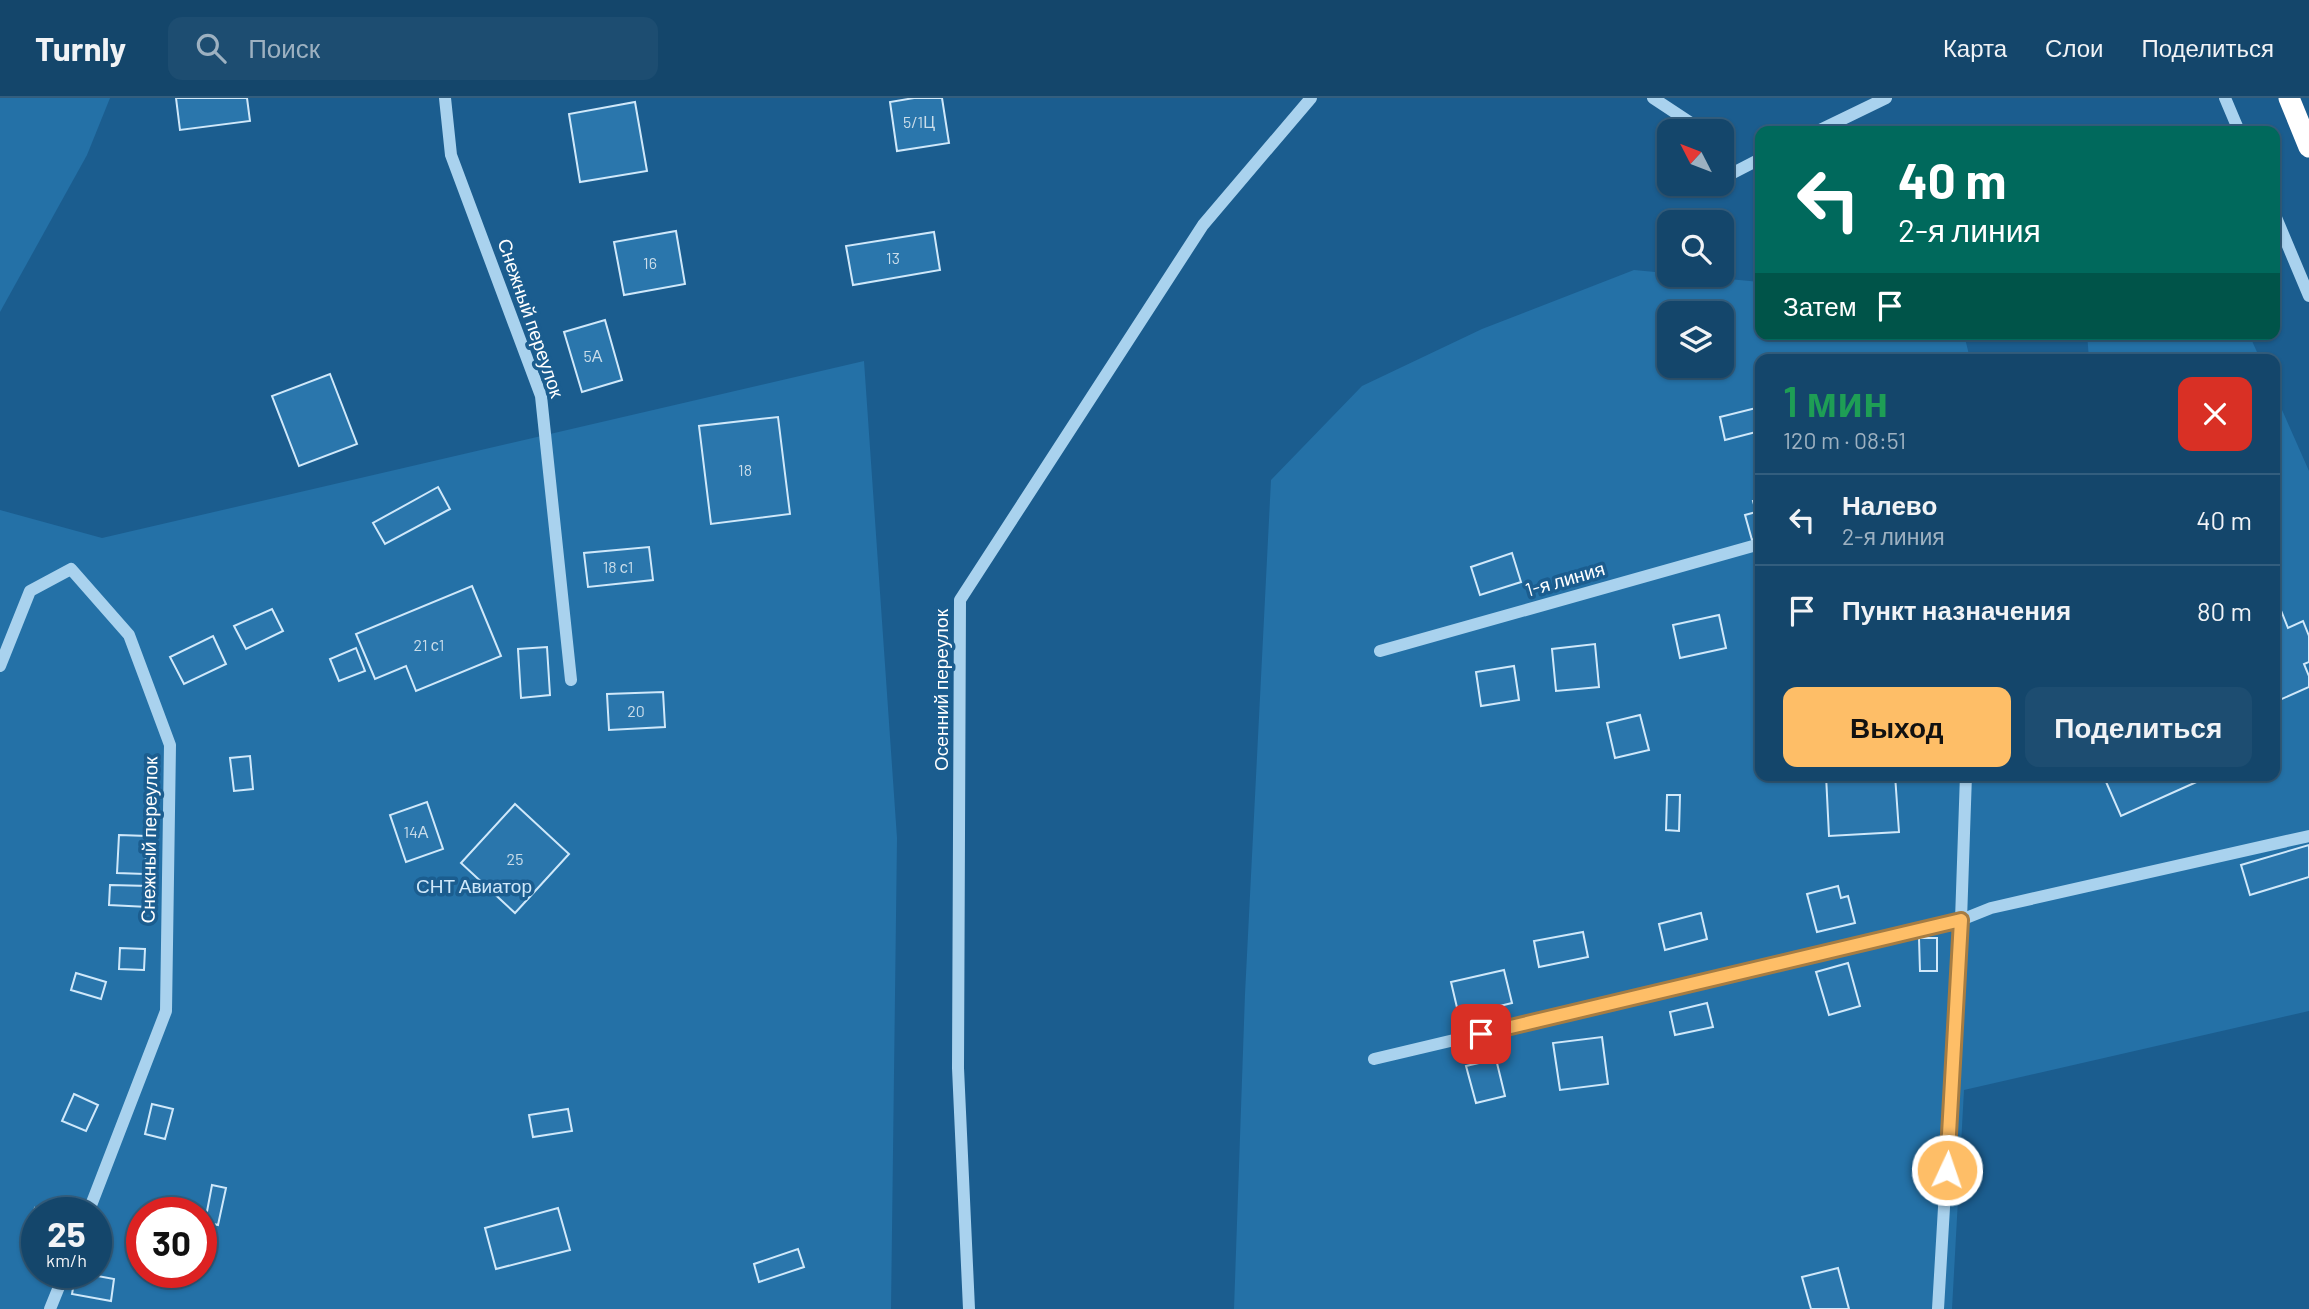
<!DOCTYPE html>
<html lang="ru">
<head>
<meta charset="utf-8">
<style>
  body { margin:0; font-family:Barlow,sans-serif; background:#1d4d71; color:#f1f3f6; height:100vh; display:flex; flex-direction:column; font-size:26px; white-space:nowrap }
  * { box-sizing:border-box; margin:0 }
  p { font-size:23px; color:#9db1c1 }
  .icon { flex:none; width:38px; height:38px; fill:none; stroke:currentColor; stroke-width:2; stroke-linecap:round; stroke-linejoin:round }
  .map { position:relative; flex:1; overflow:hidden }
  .drawer { position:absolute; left:1755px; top:256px; width:525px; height:427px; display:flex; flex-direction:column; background:#14466b; border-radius:14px; box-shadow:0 2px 5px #0004,0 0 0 2px #335e7e }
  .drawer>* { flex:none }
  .guide { position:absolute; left:1755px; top:28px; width:525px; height:214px; border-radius:14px; box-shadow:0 2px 5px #0004,0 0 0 2px #335e7e; background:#00695c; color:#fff; overflow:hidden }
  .needle { width:46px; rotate:312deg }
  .fabs { position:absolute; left:1657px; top:21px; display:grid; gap:14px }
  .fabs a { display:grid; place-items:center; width:77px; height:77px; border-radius:14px; background:#14466b; box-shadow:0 2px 5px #0004,0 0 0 2px #335e7e; font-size:35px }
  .speed { position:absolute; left:21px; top:1099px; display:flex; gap:14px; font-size:35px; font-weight:700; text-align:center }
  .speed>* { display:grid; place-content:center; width:91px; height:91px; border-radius:50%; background:#14466b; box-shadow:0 2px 5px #0004,0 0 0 2px #335e7e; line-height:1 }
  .speed small { font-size:18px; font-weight:400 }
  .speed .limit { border:10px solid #d22; background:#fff; color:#111 }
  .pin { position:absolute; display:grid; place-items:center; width:60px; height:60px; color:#fff; margin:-30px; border-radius:14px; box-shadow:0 4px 10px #0006 }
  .me { position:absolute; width:77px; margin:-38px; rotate:3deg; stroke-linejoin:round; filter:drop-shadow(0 0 5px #0008) }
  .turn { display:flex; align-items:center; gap:24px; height:147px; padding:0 28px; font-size:32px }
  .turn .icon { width:91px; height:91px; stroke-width:2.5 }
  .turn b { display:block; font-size:49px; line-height:60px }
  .then { display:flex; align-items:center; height:66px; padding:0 28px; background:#0003; gap:14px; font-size:26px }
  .round { display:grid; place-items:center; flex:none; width:74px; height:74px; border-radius:14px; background:#1d4d71 }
  .head { display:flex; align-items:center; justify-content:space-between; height:119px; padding:0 28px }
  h1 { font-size:42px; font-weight:600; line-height:52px; color:#1e9e55 }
  .primary-button { display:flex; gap:14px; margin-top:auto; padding:14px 28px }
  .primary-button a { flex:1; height:80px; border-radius:14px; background:#febe67; color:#111; font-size:28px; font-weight:600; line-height:80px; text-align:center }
  .primary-button a+a { background:#1d4d71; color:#f1f3f6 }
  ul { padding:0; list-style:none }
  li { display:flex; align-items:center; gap:21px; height:91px; padding:0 28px; border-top:2px solid #335e7e }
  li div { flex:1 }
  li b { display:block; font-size:26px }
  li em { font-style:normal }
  header { display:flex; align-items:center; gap:42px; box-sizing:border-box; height:98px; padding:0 35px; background:#14466b; border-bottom:2px solid #335e7e }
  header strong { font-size:33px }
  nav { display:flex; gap:38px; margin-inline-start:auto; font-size:24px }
  .search { width:490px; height:63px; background:#1d4d71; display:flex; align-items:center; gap:18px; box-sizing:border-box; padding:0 24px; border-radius:14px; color:#9db1c1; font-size:26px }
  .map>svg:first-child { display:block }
  .green { fill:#2471a7; fill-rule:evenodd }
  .building { fill:#2a76ac; stroke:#cfe8fa; stroke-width:2 }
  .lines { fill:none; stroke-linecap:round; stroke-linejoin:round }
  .minor { stroke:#a9d2ee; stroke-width:12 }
  .highway { stroke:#fff; stroke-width:21 }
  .route-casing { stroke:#a57c43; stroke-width:18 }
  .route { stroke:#febe67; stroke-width:12 }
  .labels { text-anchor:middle; stroke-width:7; stroke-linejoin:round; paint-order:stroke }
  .number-label { font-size:16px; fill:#caddea }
  .street-label { font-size:19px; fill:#fff; stroke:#1b5d8f }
  .park-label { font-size:19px; fill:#cfe8fa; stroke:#1b5d8f }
</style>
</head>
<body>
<header>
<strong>Turnly</strong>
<div class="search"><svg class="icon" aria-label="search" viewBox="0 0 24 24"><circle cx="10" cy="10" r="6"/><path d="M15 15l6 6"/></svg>Поиск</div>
<nav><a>Карта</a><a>Слои</a><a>Поделиться</a></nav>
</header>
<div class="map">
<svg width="2309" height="1211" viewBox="0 0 2309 1211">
  <rect width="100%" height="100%" fill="#1b5d8f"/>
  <!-- green -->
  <g class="green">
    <path d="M0,0H110L87,57L0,214Z"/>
    <path d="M1634,172L1760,184V236H1964L1970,261H1760V677H2275V296L2309,373V913L1964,992L1952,1211H1234L1245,896L1271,382L1362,288L1482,231ZM1670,215H1722V268H1670Z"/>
    <path d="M2087,236H2249L2260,261H2089Z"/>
    <path d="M864,263L897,740L891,1211H0V412L102,440ZM37,1115H96V1174H37ZM142,1115H201V1174H142Z"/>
  </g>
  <!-- building -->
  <g class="building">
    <path d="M176,0H247L250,23L180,32Z"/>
    <path d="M914,0H942L949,45L897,53L890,4Z"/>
    <path d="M635,4L647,73L580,84L569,16Z"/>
    <path d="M676,133L685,186L624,197L614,144Z"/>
    <path d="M934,134L940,172L853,187L846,148Z"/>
    <path d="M605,222L622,282L582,294L564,234Z"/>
    <path d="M330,276L357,346L299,368L272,298Z"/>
    <path d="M1760,309V333L1725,342L1720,319Z"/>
    <path d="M778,319L790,416L711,426L699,328Z"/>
    <path d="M438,389L450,411L385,446L373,425Z"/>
    <path d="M1760,401V440L1752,442L1745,417L1756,414L1753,403Z"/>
    <path d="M649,449L653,482L588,489L584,455Z"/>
    <path d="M1512,455L1521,484L1480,497L1471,469Z"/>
    <path d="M472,488L501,558L416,593L406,568L375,581L356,536Z"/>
    <path d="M2278,505L2288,530L2303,523L2309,538V564L2304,566L2309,578V589L2275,604V506Z"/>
    <path d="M272,511L283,533L246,551L234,528Z"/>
    <path d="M1719,517L1726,550L1680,560L1673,527Z"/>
    <path d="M213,538L226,566L184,586L170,559Z"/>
    <path d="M1595,546L1599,589L1556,593L1552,551Z"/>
    <path d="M547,549L550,597L521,600L518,551Z"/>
    <path d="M356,550L365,573L339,583L330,561Z"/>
    <path d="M1514,568L1519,602L1481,608L1476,574Z"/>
    <path d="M663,594L665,629L609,632L607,596Z"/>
    <path d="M1640,617L1649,652L1615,660L1607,625Z"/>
    <path d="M250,658L253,691L234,693L230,660Z"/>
    <path d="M1826,677H1895L1899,734L1829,738Z"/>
    <path d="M2103,677H2212L2121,718Z"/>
    <path d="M1667,697H1680L1679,733L1666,732Z"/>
    <path d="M427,704L443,751L406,764L390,717Z"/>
    <path d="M515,706L569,756L515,815L461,765Z"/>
    <path d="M119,737L147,738L145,776L117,775Z"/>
    <path d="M2309,747V779L2250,797L2241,767Z"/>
    <path d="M110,787L149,788L148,809L109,807Z"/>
    <path d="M1838,788L1841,800L1848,798L1855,825L1817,834L1807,796Z"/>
    <path d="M1701,815L1707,841L1665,852L1659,826Z"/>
    <path d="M1583,834L1588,859L1539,869L1534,843Z"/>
    <path d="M1919,840H1937V873H1920Z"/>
    <path d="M120,850L145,851L144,872L119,871Z"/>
    <path d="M1848,865L1860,908L1829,917L1816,874Z"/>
    <path d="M1504,872L1512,905L1459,918L1451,884Z"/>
    <path d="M76,875L106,884L101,901L71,892Z"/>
    <path d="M1707,905L1713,929L1675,937L1670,914Z"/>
    <path d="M1602,939L1608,986L1560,992L1553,945Z"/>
    <path d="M1496,961L1505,998L1476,1005L1466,968Z"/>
    <path d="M74,996L98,1007L86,1033L62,1023Z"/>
    <path d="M152,1006L173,1011L165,1041L145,1036Z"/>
    <path d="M568,1011L572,1033L533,1039L529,1017Z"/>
    <path d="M212,1087L226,1090L218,1127L205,1124Z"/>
    <path d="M35,1110L44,1115H37V1137L25,1132Z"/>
    <path d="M558,1110L570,1152L496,1171L485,1130Z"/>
    <path d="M798,1151L804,1169L759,1184L754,1166Z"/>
    <path d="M1838,1170L1849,1211H1811L1802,1179Z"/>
    <path d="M76,1174L114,1181L111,1203L72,1196Z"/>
  </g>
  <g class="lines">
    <!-- minor -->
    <g class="minor">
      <path d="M445,0L451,57L541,298L571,582"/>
      <path d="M1653,0L1703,33"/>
      <path d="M2225,0L2239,33"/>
      <path d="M1818,33L1886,0"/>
      <path d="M1722,65L1729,77L1760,61"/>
      <path d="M2275,117L2309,198"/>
      <path d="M1380,553L1760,446"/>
      <path d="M0,568L30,493L71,471L129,537L170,647L166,913L88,1115"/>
      <path d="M1374,961L1961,822L1991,810L2309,738"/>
      <path d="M50,1211L65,1174"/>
      <path d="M969,1211L958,970L960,502L1203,127L1311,0"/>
      <path d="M1938,1211L1961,822L1966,677"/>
    </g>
    <!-- highway -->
    <path class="highway" d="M2289,0L2309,49"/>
  </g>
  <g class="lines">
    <!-- route casing -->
    <g class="route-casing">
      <path id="route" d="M1481,936L1961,822L1947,1072"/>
    </g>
    <!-- route -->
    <use href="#route" class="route"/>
  </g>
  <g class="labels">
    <!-- number labels -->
    <g class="number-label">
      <text x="919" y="30">5/1Ц</text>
      <text x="893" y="166">13</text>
      <text x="650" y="171">16</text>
      <text x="593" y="264">5А</text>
      <text x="745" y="378">18</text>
      <text x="618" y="475">18 с1</text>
      <text x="429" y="553">21 с1</text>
      <text x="636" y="619">20</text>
      <text x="416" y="740">14А</text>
      <text x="515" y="767">25</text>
    </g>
    <!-- street labels -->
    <g class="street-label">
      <text transform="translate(531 220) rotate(71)" y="7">Снежный переулок</text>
      <text transform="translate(1565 481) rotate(-16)" y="7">1-я линия</text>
      <text transform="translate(941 592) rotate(-90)" y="7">Осенний переулок</text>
      <text transform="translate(149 742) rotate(-89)" y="7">Снежный переулок</text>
    </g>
    <!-- park labels -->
    <g class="park-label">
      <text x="474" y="795">СНТ Авиатор</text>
    </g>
  </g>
</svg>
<div class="fabs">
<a><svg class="needle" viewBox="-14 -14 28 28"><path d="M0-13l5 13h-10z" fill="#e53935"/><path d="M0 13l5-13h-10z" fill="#9db1c1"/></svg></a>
<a><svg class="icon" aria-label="search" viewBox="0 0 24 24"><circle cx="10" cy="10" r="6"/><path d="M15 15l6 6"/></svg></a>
<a><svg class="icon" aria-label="layers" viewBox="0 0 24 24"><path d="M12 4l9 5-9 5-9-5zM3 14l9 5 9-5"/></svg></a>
</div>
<div class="speed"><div>25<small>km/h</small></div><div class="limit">30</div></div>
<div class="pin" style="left:1481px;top:936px;background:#d93025"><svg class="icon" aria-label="arrive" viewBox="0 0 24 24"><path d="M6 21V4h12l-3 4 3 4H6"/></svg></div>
<svg class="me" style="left:1947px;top:1072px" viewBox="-20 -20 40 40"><circle r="17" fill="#febe67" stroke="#fff" stroke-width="3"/><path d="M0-11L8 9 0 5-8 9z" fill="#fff"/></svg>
<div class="guide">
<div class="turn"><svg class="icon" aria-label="left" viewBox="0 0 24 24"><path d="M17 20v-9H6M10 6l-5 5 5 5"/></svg><div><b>40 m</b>2-я линия</div></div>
<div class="then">Затем<svg class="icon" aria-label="arrive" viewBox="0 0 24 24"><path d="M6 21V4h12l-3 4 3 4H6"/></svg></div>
</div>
<section class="drawer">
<div class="head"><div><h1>1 мин</h1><p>120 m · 08:51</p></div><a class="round" style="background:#d93025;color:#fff"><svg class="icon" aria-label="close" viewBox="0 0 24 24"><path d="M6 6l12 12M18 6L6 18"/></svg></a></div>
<ul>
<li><svg class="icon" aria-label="left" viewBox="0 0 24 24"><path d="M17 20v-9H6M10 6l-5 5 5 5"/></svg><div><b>Налево</b><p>2-я линия</p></div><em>40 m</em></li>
<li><svg class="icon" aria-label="arrive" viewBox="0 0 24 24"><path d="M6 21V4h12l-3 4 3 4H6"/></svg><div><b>Пункт назначения</b></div><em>80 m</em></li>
</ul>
<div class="primary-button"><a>Выход</a><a>Поделиться</a></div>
</section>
</div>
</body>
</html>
